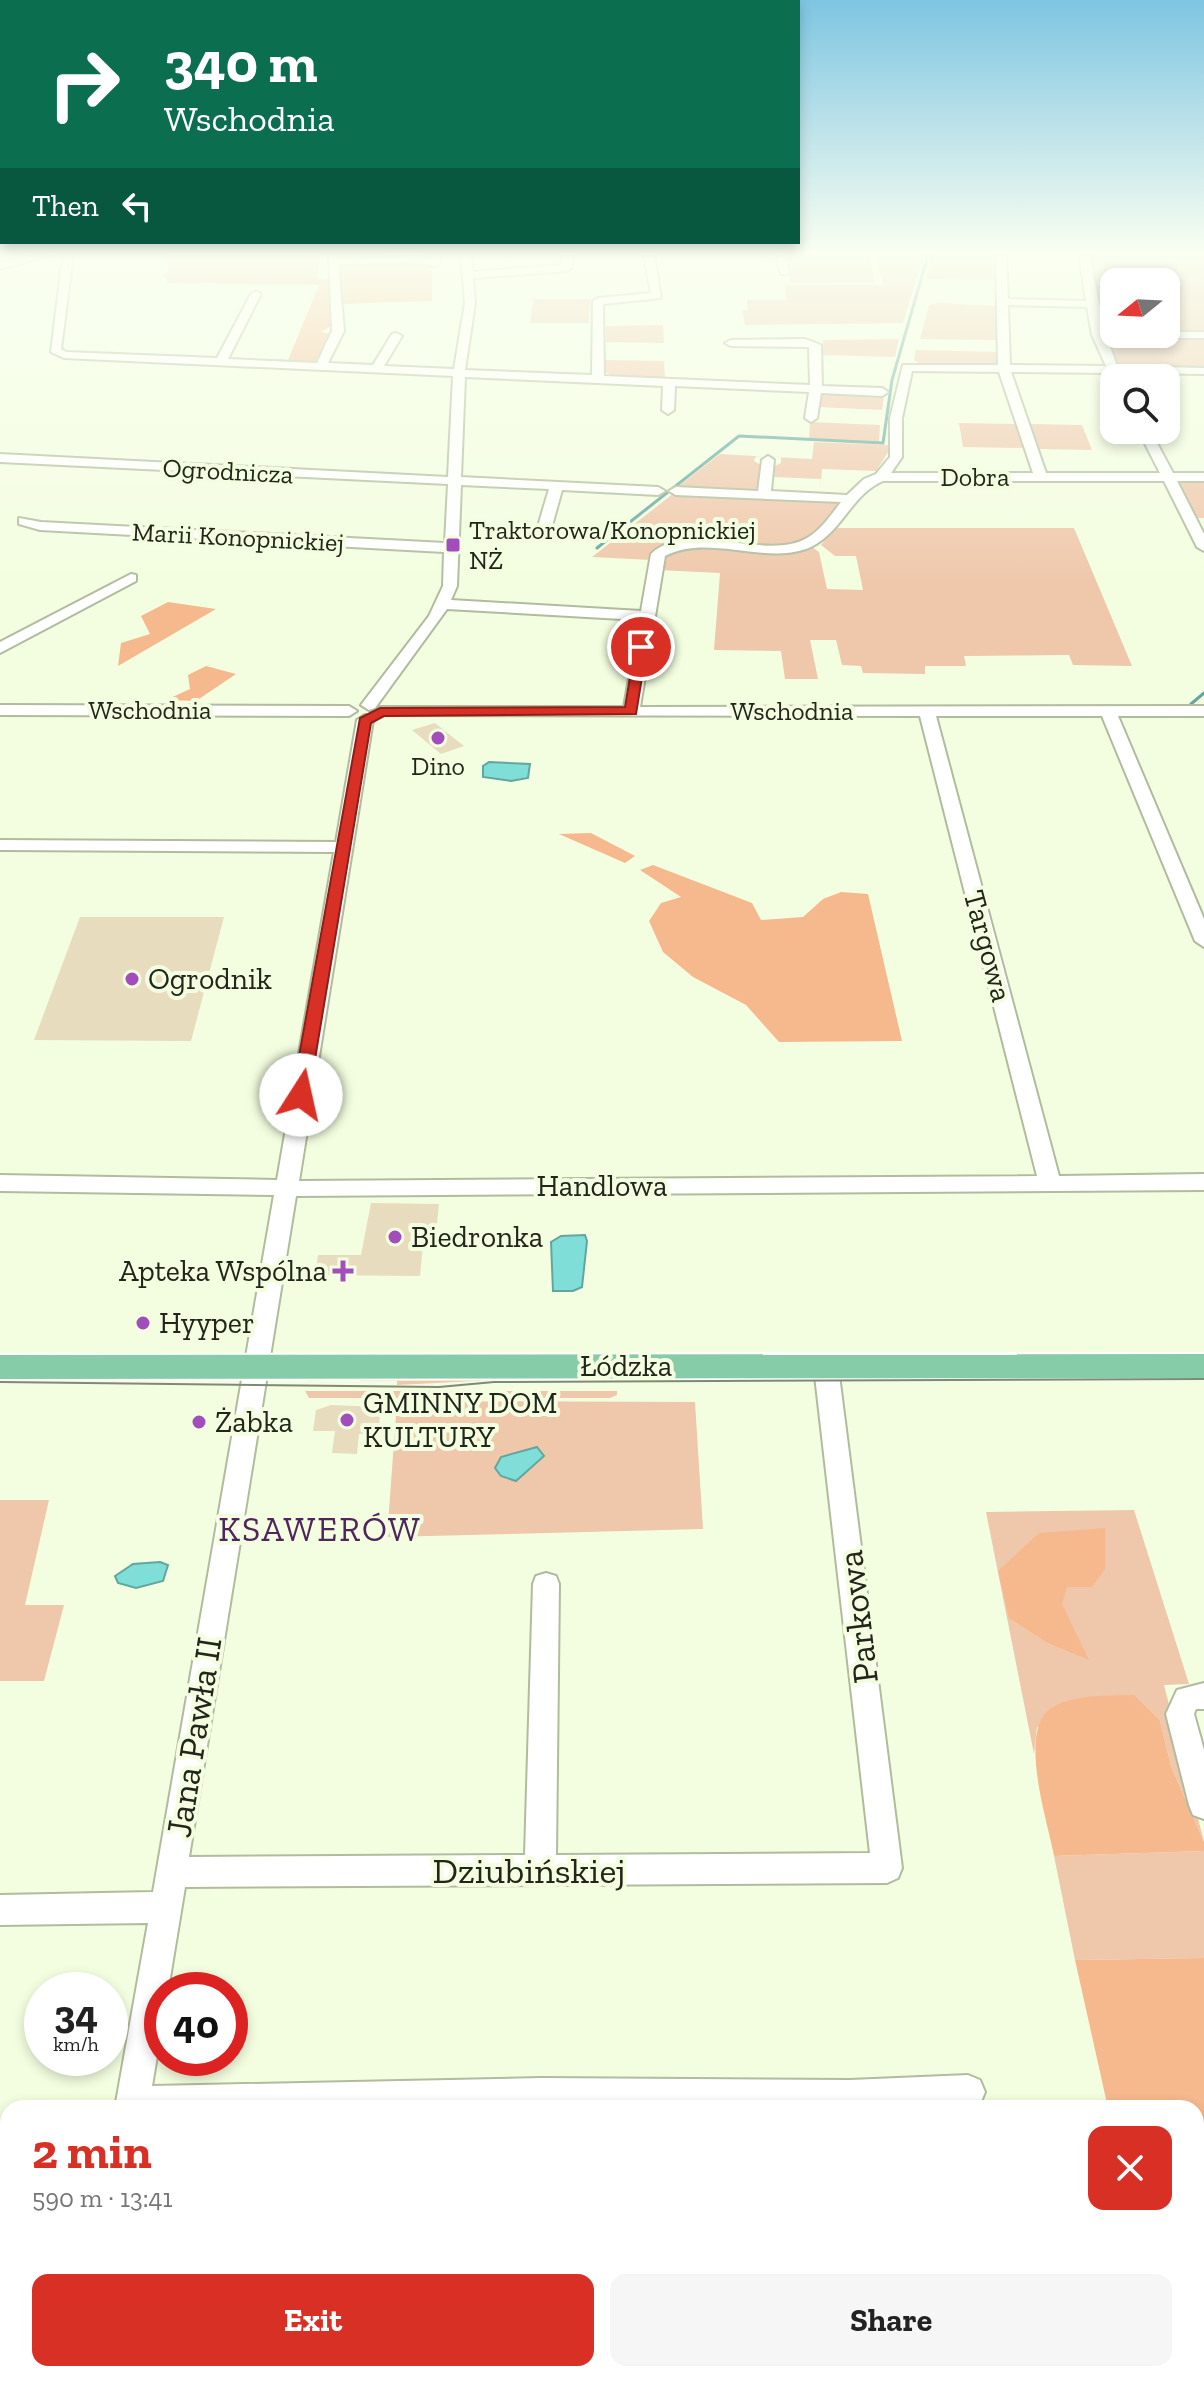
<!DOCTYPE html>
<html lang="en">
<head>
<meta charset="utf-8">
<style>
  body { margin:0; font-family:"Zilla Slab",serif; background:#f6f6f6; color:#222; height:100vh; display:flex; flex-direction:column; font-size:30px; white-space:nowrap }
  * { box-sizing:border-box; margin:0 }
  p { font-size:26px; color:#767676 }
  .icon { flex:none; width:44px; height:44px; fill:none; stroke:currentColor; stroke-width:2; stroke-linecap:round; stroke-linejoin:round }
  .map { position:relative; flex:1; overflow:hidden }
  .details { position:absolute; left:0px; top:2100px; width:1204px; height:282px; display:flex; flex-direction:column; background:#fff; border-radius:24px 24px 0 0; box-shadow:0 4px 12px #0003 }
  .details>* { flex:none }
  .banner { position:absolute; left:0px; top:0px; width:800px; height:244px; box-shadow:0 4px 12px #0003; background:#0b6e4f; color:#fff; overflow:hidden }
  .needle { width:52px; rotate:252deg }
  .fabs { position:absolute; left:1100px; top:268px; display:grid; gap:16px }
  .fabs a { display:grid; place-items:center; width:80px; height:80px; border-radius:16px; background:#fff; box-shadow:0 4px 12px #0003; font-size:40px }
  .speed { position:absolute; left:24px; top:1972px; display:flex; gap:16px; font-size:40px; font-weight:700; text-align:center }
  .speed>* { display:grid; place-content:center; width:104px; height:104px; border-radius:50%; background:#fff; box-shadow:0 4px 12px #0003; line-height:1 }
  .speed small { font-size:20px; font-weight:400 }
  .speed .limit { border:12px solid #d22; background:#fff; color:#111 }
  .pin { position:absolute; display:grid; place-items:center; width:68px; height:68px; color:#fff; margin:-34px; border:4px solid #fff; border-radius:50%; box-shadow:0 2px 8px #0007 }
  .me { position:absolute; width:88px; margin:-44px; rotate:10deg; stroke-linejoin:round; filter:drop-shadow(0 0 6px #0008) }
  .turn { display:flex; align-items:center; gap:28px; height:168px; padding:0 32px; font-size:36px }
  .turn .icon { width:104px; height:104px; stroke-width:2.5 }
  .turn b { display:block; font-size:56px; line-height:68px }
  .then { display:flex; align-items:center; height:76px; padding:0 32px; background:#0003; gap:16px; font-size:30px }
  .round { display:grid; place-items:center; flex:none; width:84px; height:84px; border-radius:16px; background:#f6f6f6 }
  .overview { display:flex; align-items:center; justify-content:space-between; height:136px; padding:0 32px }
  h1 { font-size:48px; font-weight:800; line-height:60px; color:#d93025 }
  .primary-button { display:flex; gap:16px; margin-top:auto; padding:16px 32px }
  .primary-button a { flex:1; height:92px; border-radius:16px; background:#d93025; color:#fff; font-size:32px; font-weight:800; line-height:92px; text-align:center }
  .primary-button a+a { background:#f6f6f6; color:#222 }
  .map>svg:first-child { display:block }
  .green { fill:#efc7aa }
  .forest { fill:#f6b98e }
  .water { fill:#7fded8; stroke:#63a69f; stroke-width:2 }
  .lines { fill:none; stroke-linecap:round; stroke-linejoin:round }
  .stream { stroke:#63a69f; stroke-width:3 }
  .building { fill:#e7dcbe }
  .minor-casing { stroke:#b1bb9e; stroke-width:4 }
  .major-casing { stroke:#fff; stroke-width:4 }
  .minor { fill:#fff; fill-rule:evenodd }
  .major { fill:#86cca8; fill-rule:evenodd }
  .tram { stroke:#818874; stroke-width:2 }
  .route { fill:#d93025; stroke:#8d1f18; stroke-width:2 }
  .poi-dot { fill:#a14dbb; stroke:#f3fee0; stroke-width:3 }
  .labels { text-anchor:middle; stroke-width:8; stroke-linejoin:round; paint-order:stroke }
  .far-street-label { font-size:26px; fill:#21251a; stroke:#f3fee0 }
  .far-poi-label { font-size:26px; fill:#21251a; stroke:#f3fee0; text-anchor:start }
  .street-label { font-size:30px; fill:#21251a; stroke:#f3fee0 }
  .poi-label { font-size:30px; fill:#21251a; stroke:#f3fee0; text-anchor:start }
  .quarter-label { font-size:34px; letter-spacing:2px; fill:#4f265c; stroke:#f3fee0 }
  .near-street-label { font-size:36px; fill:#21251a; stroke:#f3fee0 }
</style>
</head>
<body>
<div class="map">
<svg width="1204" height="2381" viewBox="0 0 1204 2381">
  <rect width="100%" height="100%" fill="#f3fee0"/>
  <!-- green -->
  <g class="green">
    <path d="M785,255H869L875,282L791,283Z"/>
    <path d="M875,255H924L903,323L745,325L742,310H747V300H786L785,285H883Z"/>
    <path d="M931,255H996V280L926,279Z"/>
    <path d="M1091,255H1204V334H1166V282H1114V334L1102,331Z"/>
    <path d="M533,299H590L589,323H530Z"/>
    <path d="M937,303L997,306V340L920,339L929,305Z"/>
    <path d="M663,325L664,343L606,342V326Z"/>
    <path d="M1113,337H1204V369H1128L1116,365L1107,340Z"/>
    <path d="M899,339L895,357L823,355V340Z"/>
    <path d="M916,350L997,352V363L988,365L920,364L914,360Z"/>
    <path d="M605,360L664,361L665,380L618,378L605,372Z"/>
    <path d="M829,393L884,395L882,410L819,407L822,395Z"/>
    <path d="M810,422L880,425L879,442L809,438Z"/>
    <path d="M959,423L1017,424L1024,448L963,447Z"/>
    <path d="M1029,424L1082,425L1092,450L1038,449Z"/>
    <path d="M814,442L890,445L891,448L876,471L822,469L820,494L821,479L773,477L775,466L781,463V457L756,456L754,461L761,465L757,488L748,491L676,488L720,454L812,459Z"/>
    <path d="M1204,479V518H1192L1174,480Z"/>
    <path d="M674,493L842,501L820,533L786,546L670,545L654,552L651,560L592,557Z"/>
    <path d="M835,528H1074L1132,666L1073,665L1069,655L964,656L966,666H925V674L863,673L861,666L842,665L836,640H810L818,679H785L781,651L714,650L720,573L658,570L662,555L685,547L781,551L812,547L819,552L827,589L863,590L856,556H835L821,545Z"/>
    <path d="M308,1376H617V1380H494L397,1385V1381H360L361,1379L307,1381Z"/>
    <path d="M305,1391H617V1395L610,1398H309Z"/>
    <path d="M397,1401L695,1402L703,1529L387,1537Z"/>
    <path d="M0,1500H49L25,1605H64L44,1681H0Z"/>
    <path d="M1134,1510L1189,1684L1164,1685L1204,1842L1171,1766L1160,1721L1037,1727L1034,1754L986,1512Z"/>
    <path d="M1204,1851V1958L1075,1960L1054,1856Z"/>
    <path d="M663,2374H1163L1164,2381H664Z"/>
  </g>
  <!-- forest -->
  <g class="forest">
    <path d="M167,255H320L317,278L330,280L331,326L321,332L332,334L314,363L226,361L228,358L288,360L319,285L168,283L163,274L168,272Z"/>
    <path d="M419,262L432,265V301L341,304L339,264Z"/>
    <path d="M168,602L216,609L118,666L121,643L150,634L141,616Z"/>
    <path d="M206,666L236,674L196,701L166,700L190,689L188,675Z"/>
    <path d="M591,833L635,856L625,863L559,834Z"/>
    <path d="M653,865L752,903L761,920L803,917L823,899L841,892L868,894L902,1041L779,1042L746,1005L693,977L663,952L649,921L661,903L681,897L640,870Z"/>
    <path d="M1105,1528V1569L1092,1587H1067L1062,1604L1089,1660L1048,1643L1009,1618L998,1571L1039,1533Z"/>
    <path d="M1134,1695L1160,1721L1171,1766L1204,1842V1851L1054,1856C1048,1822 1016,1728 1053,1707C1075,1694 1109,1696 1134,1695Z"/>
    <path d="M1204,1958V2224L1196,2225V2108H1108L1075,1960Z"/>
  </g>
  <!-- water -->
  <g class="water">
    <path d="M489,762L530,764L528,778L511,781L483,777V766Z"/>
    <path d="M585,1235L587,1241L582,1287L573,1291H553L551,1242L561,1236Z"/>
    <path d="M537,1447L544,1456L516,1481L501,1476L495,1468L501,1457Z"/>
    <path d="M160,1562L168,1565L163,1581L136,1588L118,1583L115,1576L133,1564Z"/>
  </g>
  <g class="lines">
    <!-- stream -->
    <g class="stream">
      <path d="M597,548L739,436L883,443L892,380L928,255"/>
      <path d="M1191,704L1204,693"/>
    </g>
  </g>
  <!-- building -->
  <g class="building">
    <path d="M435,723L464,746L441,754L412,730Z"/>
    <path d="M80,917H224L191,1041L34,1040Z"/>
    <path d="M371,1203L439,1204L436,1234H424L420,1276L315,1275L318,1255H361Z"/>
    <path d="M331,1405L381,1407L378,1434H359L357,1454L332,1453L335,1431H313L316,1410Z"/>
  </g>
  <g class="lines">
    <!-- minor casing -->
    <g class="minor-casing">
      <g id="minor">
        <path d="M35,255H52L0,269V263Z"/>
        <path d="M63,255H73L61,349L66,352L217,358L251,294L256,291L261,294L228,359L317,363L332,331L329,259L413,256L431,259L432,255H440V263L435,266L413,262L338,264L344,331L328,363L373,365L392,334L396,333L402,336L384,366L454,369L465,303L461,255H471L473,272L562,265L563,255H573L572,268L567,271L473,278L475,303L465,370L592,375L593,301L598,298L651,293L644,255H654L661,298L603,304L604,376L810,385L809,347L731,346L725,343L731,340L805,339L821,345L822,386L882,388L888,392L882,396L821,393L817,418L811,422L805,418L809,392L675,386L674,410L668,414L662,410L663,386L465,377L461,477L658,487L665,491L658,495L562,490L550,533L543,537L536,533L549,489L461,485L457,586L451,600L641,611L651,554C687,519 767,562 807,538C821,530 831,515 841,502L676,495L669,491L676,487L758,491L762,460L768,456L774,460L771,491L847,495L864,479L876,474L890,457V418L903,365H998L996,255H1006L1008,299L1086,301L1079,255H1089L1105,332H1204V338H1107L1117,366L1204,368V374L1121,373L1123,378H1114V381L1109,373L1011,372L1046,473H1160L1138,430H1150L1173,473H1204V481H1177L1204,534V551L1197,547L1164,481H883C850,495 841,536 806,549C762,564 707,534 665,556L640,707L1204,706V716H1118L1204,919V947L1195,941L1102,716H936L1059,1176L1204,1174V1190L296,1196L189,1857L525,1855L533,1584L536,1576L546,1573L556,1576L559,1584L556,1855L870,1853L814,1367L817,1360L826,1358L835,1360L838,1367L902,1868L898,1878L887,1883L185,1887L168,1990H162V2026L152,2086L541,2078L850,2080L968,2075L980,2080L985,2092L980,2104L970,2108H115L148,1923L0,1925V1895L153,1892L274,1195L0,1191V1175L277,1180L334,852L3,850H0V840L336,842L357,720L365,715L371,717L373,720L299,1181L1037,1176L920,716L374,715L372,712L380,707H624L639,620L447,609L375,708L369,710L361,705L429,616L443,586L444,552L40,530L19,524V518L41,522L445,543L448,484L0,462V454L448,477L453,376L64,358L51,352ZM1008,305L1087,307L1092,335L1106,366L1010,365ZM912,371L999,372L1033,473H891L902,457V418Z"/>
        <path d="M767,255L786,257L789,274H781L777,261Z"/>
        <path d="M131,574L136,575V581L0,653V642Z"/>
        <path d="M0,705L349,706L357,711L349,716L0,715Z"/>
        <path d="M1204,1683V1709H1196L1194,1714L1204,1750V1819L1193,1815L1189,1805L1166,1714L1177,1690Z"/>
        <path d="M69,2374H105L104,2381H66Z"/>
        <path d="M525,2374H561L562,2381H524Z"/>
      </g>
    </g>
    <!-- major casing -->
    <g class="major-casing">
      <path id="major" d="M1204,1354V1378L0,1379V1355Z"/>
    </g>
    <!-- minor -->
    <use href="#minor" class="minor"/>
    <!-- major -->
    <use href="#major" class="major"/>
    <!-- tram -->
    <path class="tram" d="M0,1382L439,1387L494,1382L1204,1379"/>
  </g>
  <!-- sky -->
  <linearGradient id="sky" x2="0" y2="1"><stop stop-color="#7ec5e2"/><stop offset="0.43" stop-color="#fafff1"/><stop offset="1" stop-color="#fafff1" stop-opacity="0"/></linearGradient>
  <rect width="1204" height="588" fill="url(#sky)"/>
  <!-- route -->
  <path class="route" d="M641,643L647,647L636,714L384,716L371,723L309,1095L307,1099H295L292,1095L360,718L380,708L625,707L635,647Z"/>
  <!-- markers -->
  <g class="poi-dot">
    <rect x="445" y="537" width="16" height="16" rx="4"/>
    <circle cx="438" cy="738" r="8"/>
    <circle cx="132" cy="979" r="8"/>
    <circle cx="395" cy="1237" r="8"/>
    <path d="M339 1259h8v8h8v8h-8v8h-8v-8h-8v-8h8z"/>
    <circle cx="143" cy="1323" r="8"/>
    <circle cx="347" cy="1420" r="8"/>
    <circle cx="199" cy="1422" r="8"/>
  </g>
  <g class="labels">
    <!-- far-street labels -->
    <g class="far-street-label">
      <text transform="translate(228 471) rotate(3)" y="9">Ogrodnicza</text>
      <text x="975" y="486">Dobra</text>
      <text transform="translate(238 537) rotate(3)" y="9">Marii Konopnickiej</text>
      <text x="150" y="719">Wschodnia</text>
      <text x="792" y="720">Wschodnia</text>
    </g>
    <!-- far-poi labels -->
    <g class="far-poi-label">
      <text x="469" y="539">Traktorowa/Konopnickiej<tspan x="469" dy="30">NŻ</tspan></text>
      <text x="438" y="775" text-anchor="middle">Dino</text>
    </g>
    <!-- street labels -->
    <g class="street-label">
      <text transform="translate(988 946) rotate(75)" y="10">Targowa</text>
      <text x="602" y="1196">Handlowa</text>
      <text x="626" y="1376">Łódzka</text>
    </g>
    <!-- poi labels -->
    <g class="poi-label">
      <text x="148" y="989">Ogrodnik</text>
      <text x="411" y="1247">Biedronka</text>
      <text x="327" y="1281" text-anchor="end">Apteka Wspólna</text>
      <text x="159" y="1333">Hyyper</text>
      <text x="363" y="1413">GMINNY DOM<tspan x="363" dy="34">KULTURY</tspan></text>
      <text x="215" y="1432">Żabka</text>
    </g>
    <!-- quarter labels -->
    <g class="quarter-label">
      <text x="320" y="1541">KSAWERÓW</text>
    </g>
    <!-- near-street labels -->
    <g class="near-street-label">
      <text transform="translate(857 1617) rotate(-97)" y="13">Parkowa</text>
      <text transform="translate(193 1737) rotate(-81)" y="13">Jana Pawła II</text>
      <text x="529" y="1883">Dziubińskiej</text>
    </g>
  </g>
</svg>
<div class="fabs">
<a><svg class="needle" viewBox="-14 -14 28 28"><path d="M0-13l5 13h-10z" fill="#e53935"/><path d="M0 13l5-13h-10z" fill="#767676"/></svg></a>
<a><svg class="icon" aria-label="search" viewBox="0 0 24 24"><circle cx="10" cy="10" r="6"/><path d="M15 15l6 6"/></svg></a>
</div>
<div class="speed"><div>34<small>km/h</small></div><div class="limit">40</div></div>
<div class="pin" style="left:641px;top:647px;background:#d93025"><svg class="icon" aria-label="arrive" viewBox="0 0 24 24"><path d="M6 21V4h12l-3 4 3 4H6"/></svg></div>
<svg class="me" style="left:301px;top:1095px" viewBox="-20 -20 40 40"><circle r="19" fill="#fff"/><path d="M0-13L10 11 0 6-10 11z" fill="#d93025"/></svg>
<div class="banner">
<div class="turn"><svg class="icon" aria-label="right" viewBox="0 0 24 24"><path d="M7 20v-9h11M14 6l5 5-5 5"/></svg><div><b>340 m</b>Wschodnia</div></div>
<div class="then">Then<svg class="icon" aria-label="left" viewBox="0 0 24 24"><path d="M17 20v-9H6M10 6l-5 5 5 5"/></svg></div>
</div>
<section class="details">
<div class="overview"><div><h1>2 min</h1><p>590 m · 13:41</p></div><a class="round" style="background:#d93025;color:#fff"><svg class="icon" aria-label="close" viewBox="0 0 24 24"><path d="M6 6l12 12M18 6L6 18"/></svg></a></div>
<div class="primary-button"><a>Exit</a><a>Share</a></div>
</section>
</div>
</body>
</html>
